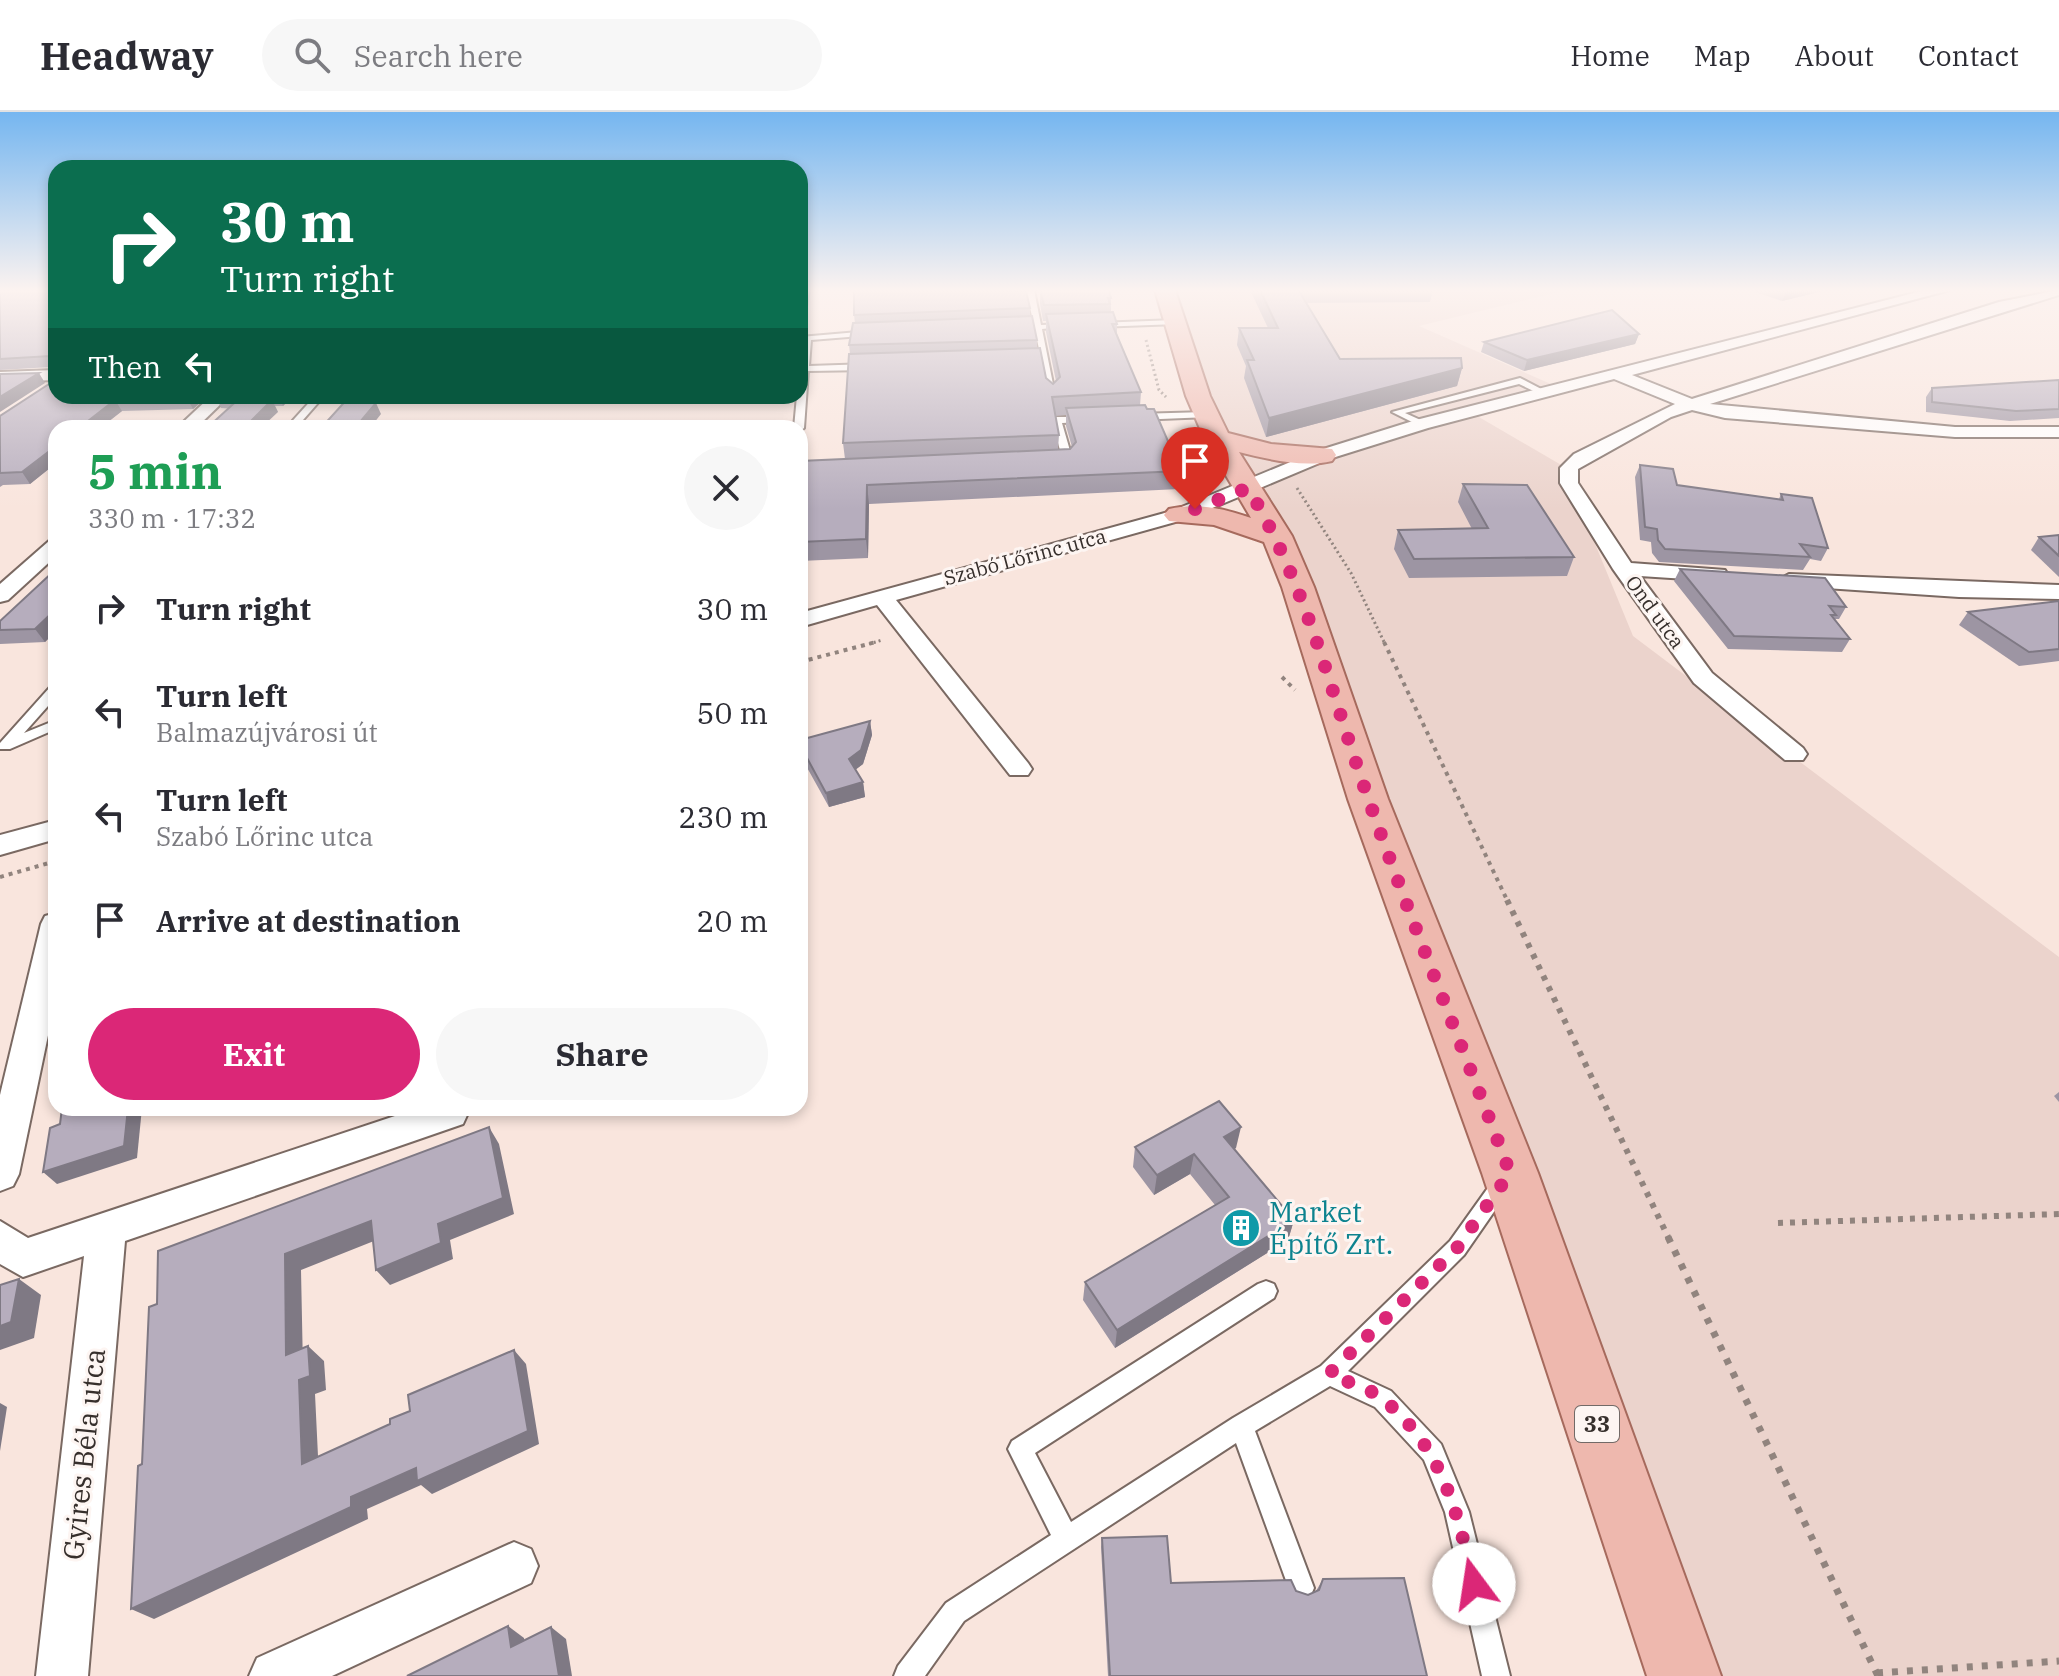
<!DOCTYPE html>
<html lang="en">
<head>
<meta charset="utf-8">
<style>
  body { margin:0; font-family:"IBM Plex Serif",serif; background:#f7f7f7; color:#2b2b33; height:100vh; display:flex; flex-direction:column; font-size:30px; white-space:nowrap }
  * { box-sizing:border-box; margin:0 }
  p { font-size:26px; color:#7c7c81 }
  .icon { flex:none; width:44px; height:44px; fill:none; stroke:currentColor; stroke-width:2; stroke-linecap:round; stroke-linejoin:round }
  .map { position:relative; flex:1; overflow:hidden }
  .drawer { position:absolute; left:48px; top:308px; width:760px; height:696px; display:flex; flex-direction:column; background:#fff; border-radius:24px; box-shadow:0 4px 12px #0003 }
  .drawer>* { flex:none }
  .hud { position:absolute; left:48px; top:48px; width:760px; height:244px; border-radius:24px; box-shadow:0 4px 12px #0003; background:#0b6e4f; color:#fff; overflow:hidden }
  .pin { position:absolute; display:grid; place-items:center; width:68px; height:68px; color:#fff; margin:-82px -34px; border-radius:50% 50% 50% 0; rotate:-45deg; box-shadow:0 0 8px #0007 }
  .pin .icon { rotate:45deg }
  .me { position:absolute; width:88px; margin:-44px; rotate:346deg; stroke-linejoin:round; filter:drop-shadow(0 0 6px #0008) }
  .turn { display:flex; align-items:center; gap:28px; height:168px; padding:0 40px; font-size:36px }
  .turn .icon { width:104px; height:104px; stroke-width:2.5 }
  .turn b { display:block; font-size:56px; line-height:68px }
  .then { display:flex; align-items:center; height:76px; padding:0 40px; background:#0003; gap:16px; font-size:30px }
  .round { display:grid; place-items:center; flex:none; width:84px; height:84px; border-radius:42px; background:#f7f7f7 }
  .summary { display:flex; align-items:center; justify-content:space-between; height:136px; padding:0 40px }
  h1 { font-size:48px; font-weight:700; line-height:60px; color:#1e9e55 }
  .action { display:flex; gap:16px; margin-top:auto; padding:16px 40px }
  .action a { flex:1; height:92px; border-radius:48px; background:#db2777; color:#fff; font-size:32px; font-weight:700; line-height:92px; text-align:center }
  .action a+a { background:#f7f7f7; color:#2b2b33 }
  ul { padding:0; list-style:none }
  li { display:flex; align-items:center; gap:24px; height:104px; padding:0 40px }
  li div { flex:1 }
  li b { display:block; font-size:30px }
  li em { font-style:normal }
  header { display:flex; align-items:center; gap:48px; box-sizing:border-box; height:112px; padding:0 40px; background:#fff; border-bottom:2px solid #e1e1e2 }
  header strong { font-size:38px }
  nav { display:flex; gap:44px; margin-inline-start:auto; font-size:28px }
  .search { width:560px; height:72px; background:#f7f7f7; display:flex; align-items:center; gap:20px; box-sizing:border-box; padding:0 28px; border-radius:44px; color:#7c7c81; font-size:30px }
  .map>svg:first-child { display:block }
  .commercial { fill:#ebd3cc }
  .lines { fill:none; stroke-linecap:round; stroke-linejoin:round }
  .lane-casing { stroke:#7a6962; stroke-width:4 }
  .street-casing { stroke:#7a6962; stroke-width:4 }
  .primary-casing { stroke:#a66a5d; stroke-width:4 }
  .path-far3 { stroke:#91847e; stroke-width:3; stroke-dasharray:2 3; stroke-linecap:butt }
  .path-far2 { stroke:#91847e; stroke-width:4; stroke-dasharray:4 5; stroke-linecap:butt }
  .path-far1 { stroke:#91847e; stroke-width:6; stroke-dasharray:5 7; stroke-linecap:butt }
  .path { stroke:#91847e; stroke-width:7; stroke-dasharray:6 9; stroke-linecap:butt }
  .lane { fill:#fff; fill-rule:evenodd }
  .street { fill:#fff; fill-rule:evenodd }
  .primary { fill:#eeb8ae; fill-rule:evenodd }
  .wall { fill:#9d95a3; fill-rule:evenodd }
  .shaded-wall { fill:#7f7984 }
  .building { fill:#b6adbd; stroke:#7f7984; stroke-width:2 }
  .route { stroke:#db2777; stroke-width:14; stroke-dasharray:0 25.2 }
  .labels { text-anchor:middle; stroke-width:6; stroke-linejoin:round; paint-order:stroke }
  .far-street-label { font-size:20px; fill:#362f2c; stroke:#fdf5f2 }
  .shield { fill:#fdf5f2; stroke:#726a67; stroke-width:2 }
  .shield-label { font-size:22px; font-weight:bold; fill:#362f2c }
  .near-culture-label { font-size:28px; fill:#0d838f; stroke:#fdf5f2; text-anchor:start }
  .near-street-label { font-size:28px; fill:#362f2c; stroke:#fdf5f2 }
</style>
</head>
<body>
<header>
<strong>Headway</strong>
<div class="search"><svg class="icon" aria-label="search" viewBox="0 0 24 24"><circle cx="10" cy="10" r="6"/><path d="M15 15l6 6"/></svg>Search here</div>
<nav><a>Home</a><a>Map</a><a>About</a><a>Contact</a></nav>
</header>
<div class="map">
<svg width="2059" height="1564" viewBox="0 0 2059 1564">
  <rect width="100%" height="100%" fill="#f9e5dd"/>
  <!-- commercial -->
  <path class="commercial" d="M1175,178H1567L1419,214L1560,276L1472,301L1563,354L1633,524L2059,845V1564H1660L1330,586L1245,377Z"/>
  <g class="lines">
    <!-- lane casing -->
    <g class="lane-casing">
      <g id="lane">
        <path d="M801,178H809L804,206L800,208Z"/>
        <path d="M1026,178H1034L1041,213L1066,212L1070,214L1042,217L1056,287L1049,285L1035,218H1013L1009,216L1034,213Z"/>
        <path d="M1175,208L1178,212L1097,215L1093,213L1097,211Z"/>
        <path d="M870,219L873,223L811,228L809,254L869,252L873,255L869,258L808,259L804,316L800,319V316H794L797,284H800L803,229H800V225Z"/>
        <path d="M1520,266L1547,280L1540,282L1519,272L1405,301L1425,310L1427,312L1422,315L1392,300Z"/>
        <path d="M315,284H324L296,316H286Z"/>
        <path d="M1206,300L1209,301V305L1136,308L1131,305L1136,302Z"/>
        <path d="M1088,305L1090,307L1085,310L1062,311L1073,349L1068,352L1058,351V347L1062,346L1052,308L1057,305Z"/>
        <path d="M56,573V585L24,621L56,608V617L10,637H0V631L51,574Z"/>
        <path d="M1502,1063L1509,1066L1512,1072L1509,1078L1464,1143L1348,1259L1391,1279L1441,1332L1469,1400L1510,1564H1482L1445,1400L1424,1348L1375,1295L1330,1274L1255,1319L1314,1476L1310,1485L1301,1489L1292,1485L1236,1331L964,1509L925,1564H894L898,1554L946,1491L1051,1423L1008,1337L1012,1329L1258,1172L1266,1169L1274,1172L1277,1179L1274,1186L1035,1341L1071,1410L1233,1306L1321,1254L1450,1129L1495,1066Z"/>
      </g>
    </g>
    <!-- street casing -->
    <g class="street-casing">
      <g id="street">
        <path d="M1926,178H1950L1632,263L1692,287L1999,190L2059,178V183L1710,292L1955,315H2059V325H1955L1725,306L1692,298L1671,305L1578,357V371L1631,451L1725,458L1728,463L1717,469L1640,464L1712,561L1803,636L1807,642L1803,648H1785L1694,571L1613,457L1560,371V356L1574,342L1675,292L1614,267L1428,316L1329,347L1186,407L896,488L1028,651L1032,657L1028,663H1010L877,493L800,515V501L1172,399L1317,339L1416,308Z"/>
        <path d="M56,258V268L0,270V260Z"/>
        <path d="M211,284H229L196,316H177Z"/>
        <path d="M56,427V444L8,488L0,490V472L49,429Z"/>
        <path d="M1789,462L2059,473V487L1959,485L1781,473L1778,468Z"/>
        <path d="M56,708V727L0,743V723Z"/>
        <path d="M56,801V885L19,1062L13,1074L0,1079V983L41,812L45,804Z"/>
        <path d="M419,996H466L468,1001L463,1012L125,1129L88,1564H36L84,1144L23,1165L0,1152V1109L28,1126Z"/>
        <path d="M514,1430L531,1437L538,1454L531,1471L332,1564H249L257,1546Z"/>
      </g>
    </g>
    <!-- primary casing -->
    <g class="primary-casing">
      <path id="primary" d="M1155,178H1175L1210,284L1228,321L1271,332L1332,337L1336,343L1332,349C1303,356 1267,347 1239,340L1292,424L1314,475L1388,687L1538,1061L1721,1564H1647L1482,1061L1348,687L1282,475L1264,430L1214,413L1169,409L1164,403L1169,397C1197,390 1225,397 1251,406L1204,326L1186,284Z"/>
    </g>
    <!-- path-far3 -->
    <g class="path-far3">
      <path d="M1146,228L1159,278L1166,285"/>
      <path d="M1297,376L1351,461L1385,532"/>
      <path d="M869,532L882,528"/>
    </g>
    <!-- path-far2 -->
    <g class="path-far2">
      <path d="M1384,530L1508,790"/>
      <path d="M800,550L876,530"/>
      <path d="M1282,565L1295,578"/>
      <path d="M0,765L56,749"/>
    </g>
    <!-- path-far1 -->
    <g class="path-far1">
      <path d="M1507,788L1669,1127"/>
      <path d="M1778,1111L2059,1102"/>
    </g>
    <!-- path -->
    <g class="path">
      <path d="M1668,1125L1878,1564"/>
      <path d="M1877,1561L2059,1549"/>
    </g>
    <!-- lane -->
    <use href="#lane" class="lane"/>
    <!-- street -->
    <use href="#street" class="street"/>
    <!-- primary -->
    <use href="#primary" class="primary"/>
  </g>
  <!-- wall -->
  <g class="wall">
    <path d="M0,178L208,284L193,297L122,299L30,372L3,373L0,375V304L52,270L51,255L0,258Z"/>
    <path d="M1040,178L1111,186V200L1117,212V222L1141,280L1140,294L1181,359L1179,377L869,392L868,446L800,449V349L845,347L843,331L850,242L849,233L855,211L854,203L999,180L1030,196V204L1037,228V237L1046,266L1053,272L1056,269L1046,220V209H1043L1040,192ZM1066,303V314L1072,335L1070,337H1058L1059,323L1055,304Z"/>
    <path d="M1250,178H1433L1430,190L1306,191L1340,247L1462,256L1457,274L1266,325L1244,266L1246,254L1237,233L1239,216H1268Z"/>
    <path d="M1749,178H1827L1782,189Z"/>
    <path d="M1639,222L1635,232L1524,259L1481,240L1484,230Z"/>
    <path d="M2059,268V306L2010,309L1926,300V285L1932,276Z"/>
    <path d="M216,284H293L283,294H275L278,300L221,296Z"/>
    <path d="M1640,353L1677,373L1779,387L1781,382L1828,436L1821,449L1810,447L1803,458L1659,450L1652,441L1651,430L1640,428L1635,365Z"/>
    <path d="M1463,372L1574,445L1567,464L1409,466L1394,437L1398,418L1472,417L1458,390Z"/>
    <path d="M2059,423V465L2031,438L2039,425Z"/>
    <path d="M56,457V519L45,530L0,532V509Z"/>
    <path d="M1680,457L1846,495L1839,507H1835L1850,527L1842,540L1728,537L1674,469Z"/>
    <path d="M2059,489V549L2019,554L1959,513L1968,500Z"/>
    <path d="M870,609L872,623L863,652L855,658L863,670L865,685L829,695L800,643V628Z"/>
    <path d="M2059,980V990L2054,984Z"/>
    <path d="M1135,1035L1236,1036L1234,1037L1294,1108L1288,1128L1115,1236L1083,1188L1085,1170L1215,1093L1190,1062L1154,1083L1133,1055Z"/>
    <path d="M1102,1426L1171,1471L1296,1479L1308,1483L1316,1479L1323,1467L1427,1564H1108L1101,1435Z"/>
  </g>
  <!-- shaded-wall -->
  <g class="shaded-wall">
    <path d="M1787,178H1827L1782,189Z"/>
    <path d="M1639,222L1635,232L1524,259L1527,248Z"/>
    <path d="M1462,256L1457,274L1266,325L1269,306Z"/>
    <path d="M39,261L45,271L0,300V285Z"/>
    <path d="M189,284H208L193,297L187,286Z"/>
    <path d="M279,284H293L283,294Z"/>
    <path d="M115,288L122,299L100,316H79Z"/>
    <path d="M272,288L278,300L261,316H244Z"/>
    <path d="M376,291L381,302L370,316H355Z"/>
    <path d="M56,334V351L30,372L22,360Z"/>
    <path d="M867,373L869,392L868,446L866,427Z"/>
    <path d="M56,497V519L45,530L35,517Z"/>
    <path d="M870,609L872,623L863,652L851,661L849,647Z"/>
    <path d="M863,670L865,685L829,695L826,681Z"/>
    <path d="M128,996H142L137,1046L57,1072L43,1060Z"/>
    <path d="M489,1015L499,1032L514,1102L450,1128L453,1147L390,1173L376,1158L438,1112Z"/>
    <path d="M1241,1015L1236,1036L1219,1046L1224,1025Z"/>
    <path d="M1194,1042L1190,1062L1154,1083L1157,1063Z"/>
    <path d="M1294,1108L1288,1128L1115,1236L1117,1218Z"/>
    <path d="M371,1109L384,1125L301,1158L303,1257L286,1243L285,1142Z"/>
    <path d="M19,1167L41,1183L34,1226L0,1238V1214Z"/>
    <path d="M308,1234L324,1249L326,1278L315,1282L319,1365L302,1352L299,1268Z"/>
    <path d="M514,1238L526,1252L539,1332L432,1382L421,1373L367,1397L368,1407L154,1507L131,1497L351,1385Z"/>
    <path d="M0,1291L7,1295L0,1339Z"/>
    <path d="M508,1514L524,1526L527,1547L511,1535Z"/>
    <path d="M551,1515L566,1527L572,1564H559Z"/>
  </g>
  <!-- building -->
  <g class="building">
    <path d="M0,178H56V284H189L187,286L115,288L79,316H56V334L22,360L0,361V304L52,270L50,244L0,247Z"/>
    <path d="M854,178L1026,179L1030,196L854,203Z"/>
    <path d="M1040,178H1109L1111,186H1108L1110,192L1044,193Z"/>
    <path d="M1260,178H1303L1299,179L1340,247L1461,246L1462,256L1269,306L1247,248H1254L1239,216H1278Z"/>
    <path d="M1612,198L1639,222L1527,248L1484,230Z"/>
    <path d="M1113,200L1117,212H1112L1141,280L1052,285L1059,323L843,331L849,242L1040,236L1046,266L1053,272L1060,265L1046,202Z"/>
    <path d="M1032,204L1037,228L849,233L853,211Z"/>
    <path d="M39,261L0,285V262Z"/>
    <path d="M2059,268V297L2016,299L1932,290V276Z"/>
    <path d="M242,284H268L272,288L244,316H207Z"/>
    <path d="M350,284H369L376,291L355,316H321Z"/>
    <path d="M1145,293L1147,297H1154L1181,359L867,373L866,427L800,430V349L1070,337L1076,330L1066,296Z"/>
    <path d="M1640,353L1673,357L1677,373L1783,388L1781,382L1812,386L1828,436L1800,432L1810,445L1665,437L1658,428L1657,417L1645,415Z"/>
    <path d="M1463,372L1527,373L1574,445L1414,447L1398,418L1488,416Z"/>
    <path d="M2059,423V444L2039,425Z"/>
    <path d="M56,457V497L35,517L0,518V509Z"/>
    <path d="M1680,457L1825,466L1846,495L1829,494L1836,503H1831L1850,527L1734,524Z"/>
    <path d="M2059,489V537L2029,540L1968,500Z"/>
    <path d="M870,609L861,638L849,647L863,670L826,681L800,633V628Z"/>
    <path d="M1219,989L1241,1015L1224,1025L1294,1108L1117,1218L1085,1170L1229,1085L1194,1042L1157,1063L1135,1035Z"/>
    <path d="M62,996H128L124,1034L43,1060L50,1016L60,1012Z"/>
    <path d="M489,1015L503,1086L438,1112L441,1131L376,1158L371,1109L285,1142L286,1243L308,1234L310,1264L299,1268L302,1352L390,1312V1307L410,1299L408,1283L514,1238L528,1319L417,1369L416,1356L351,1385V1395L131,1497L138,1354L142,1352L149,1195L157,1192L158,1139Z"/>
    <path d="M19,1167L11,1210L0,1214V1173Z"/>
    <path d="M1167,1424L1171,1471L1291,1468L1296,1479L1308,1483L1319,1478L1323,1467L1404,1466L1427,1564H1110L1102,1426Z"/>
    <path d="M508,1514L511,1535L551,1515L559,1564H407Z"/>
  </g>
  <!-- sky -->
  <linearGradient id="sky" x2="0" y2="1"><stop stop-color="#75b6f0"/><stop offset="0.45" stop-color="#fcf3f0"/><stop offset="1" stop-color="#fcf3f0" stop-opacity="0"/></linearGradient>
  <rect width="2059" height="397" fill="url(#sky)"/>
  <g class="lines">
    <!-- route -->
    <path class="route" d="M1195,397L1248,376C1306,472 1331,581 1368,686C1412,812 1463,936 1510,1061L1457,1136L1329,1262C1346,1270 1370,1276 1384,1288C1444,1338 1457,1401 1474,1472"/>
  </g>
  <!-- icons -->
  <defs>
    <g id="building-disc" transform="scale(2)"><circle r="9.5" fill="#0f9aa8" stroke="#fdf5f2"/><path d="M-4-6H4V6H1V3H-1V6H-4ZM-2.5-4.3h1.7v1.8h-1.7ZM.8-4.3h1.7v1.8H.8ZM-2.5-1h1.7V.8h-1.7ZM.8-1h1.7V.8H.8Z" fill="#fff"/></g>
  </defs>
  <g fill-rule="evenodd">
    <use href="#building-disc" x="1241" y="1116"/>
  </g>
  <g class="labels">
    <!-- far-street labels -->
    <g class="far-street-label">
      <text transform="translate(1025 445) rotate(-15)" y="7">Szabó Lőrinc utca</text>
      <text transform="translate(1655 500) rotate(54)" y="7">Ond utca</text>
    </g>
    <!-- shield labels -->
    <rect class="shield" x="1575" y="1294" width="44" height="36" rx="6"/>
    <g class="shield-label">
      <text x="1597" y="1320">33</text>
    </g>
    <!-- near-culture labels -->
    <g class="near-culture-label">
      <text x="1269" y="1110">Market<tspan x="1269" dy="32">Építő Zrt.</tspan></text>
    </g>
    <!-- near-street labels -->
    <g class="near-street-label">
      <text transform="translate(84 1342) rotate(-84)" y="10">Gyires Béla utca</text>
    </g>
  </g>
</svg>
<div class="pin" style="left:1195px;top:397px;background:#d93025"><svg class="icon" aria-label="arrive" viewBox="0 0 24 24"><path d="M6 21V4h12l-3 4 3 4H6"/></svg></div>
<svg class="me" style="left:1474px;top:1472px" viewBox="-20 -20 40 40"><circle r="19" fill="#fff"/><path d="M0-13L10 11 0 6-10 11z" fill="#db2777"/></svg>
<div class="hud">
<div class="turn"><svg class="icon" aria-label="right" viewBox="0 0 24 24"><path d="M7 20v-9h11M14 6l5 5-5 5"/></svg><div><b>30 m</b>Turn right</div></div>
<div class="then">Then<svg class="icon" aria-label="left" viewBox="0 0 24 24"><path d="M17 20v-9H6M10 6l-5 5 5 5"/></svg></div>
</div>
<section class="drawer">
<div class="summary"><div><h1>5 min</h1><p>330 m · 17:32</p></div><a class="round"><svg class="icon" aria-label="close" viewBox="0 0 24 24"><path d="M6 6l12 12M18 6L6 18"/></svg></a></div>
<ul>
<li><svg class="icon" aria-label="right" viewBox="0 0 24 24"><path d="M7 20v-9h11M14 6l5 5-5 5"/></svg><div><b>Turn right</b></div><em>30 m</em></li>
<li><svg class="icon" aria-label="left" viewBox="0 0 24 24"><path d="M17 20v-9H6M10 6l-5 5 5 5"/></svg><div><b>Turn left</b><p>Balmazújvárosi út</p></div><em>50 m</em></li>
<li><svg class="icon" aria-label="left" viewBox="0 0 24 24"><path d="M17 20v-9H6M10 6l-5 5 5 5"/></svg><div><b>Turn left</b><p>Szabó Lőrinc utca</p></div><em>230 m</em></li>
<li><svg class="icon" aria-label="arrive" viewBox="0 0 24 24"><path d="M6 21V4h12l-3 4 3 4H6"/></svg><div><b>Arrive at destination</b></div><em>20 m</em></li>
</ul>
<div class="action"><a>Exit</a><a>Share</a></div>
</section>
</div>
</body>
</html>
